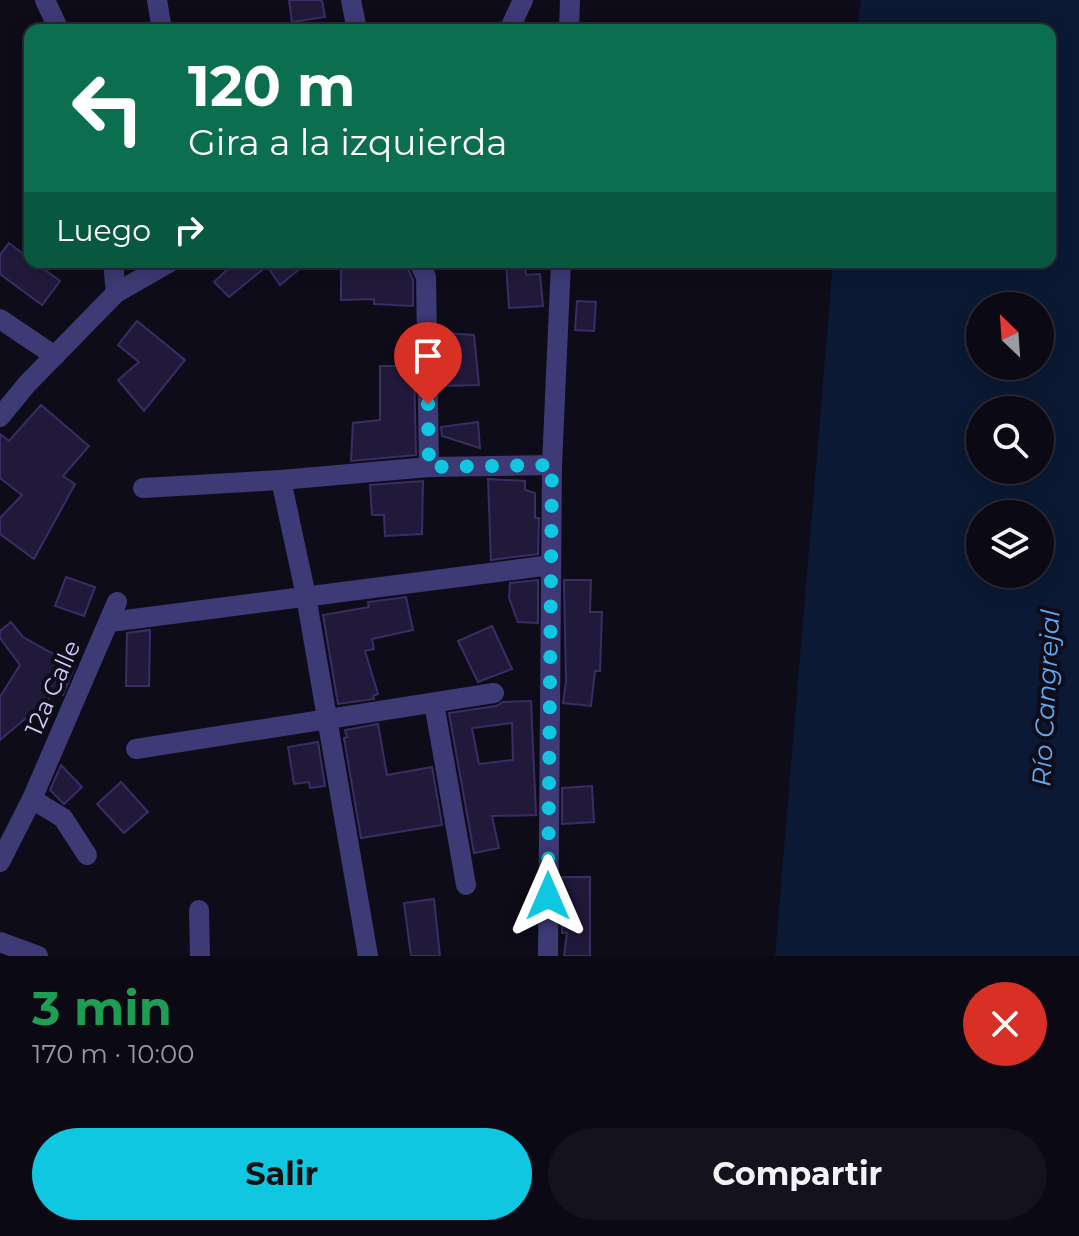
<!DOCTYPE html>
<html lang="es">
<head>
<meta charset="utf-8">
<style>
  body { margin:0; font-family:Montserrat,sans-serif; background:#14121d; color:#f1f3f6; height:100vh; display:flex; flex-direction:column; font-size:30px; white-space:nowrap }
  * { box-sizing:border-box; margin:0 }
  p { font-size:26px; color:#9a9aa0 }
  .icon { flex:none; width:44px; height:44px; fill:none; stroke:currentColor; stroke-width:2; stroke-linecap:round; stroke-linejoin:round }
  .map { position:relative; height:956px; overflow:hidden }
  .side { display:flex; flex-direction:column; background:#0b0914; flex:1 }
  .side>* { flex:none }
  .hud { position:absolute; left:24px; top:24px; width:1032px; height:244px; border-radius:16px; box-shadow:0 4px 20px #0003,0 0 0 2px #2b2a34; background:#0b6e4f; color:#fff; overflow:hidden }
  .needle { width:52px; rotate:335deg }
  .tools { position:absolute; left:966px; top:292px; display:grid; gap:16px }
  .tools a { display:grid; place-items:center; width:88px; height:88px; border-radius:50%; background:#0b0914; box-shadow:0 4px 20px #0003,0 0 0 2px #2b2a34; font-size:40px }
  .pin { position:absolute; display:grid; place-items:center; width:68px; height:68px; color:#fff; margin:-82px -34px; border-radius:50% 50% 50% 0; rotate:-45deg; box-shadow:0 0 8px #0007 }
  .pin .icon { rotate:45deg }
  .me { position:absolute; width:88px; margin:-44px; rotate:0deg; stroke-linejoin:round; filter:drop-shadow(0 0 6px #0008) }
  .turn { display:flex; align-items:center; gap:28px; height:168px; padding:0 32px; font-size:36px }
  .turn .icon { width:104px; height:104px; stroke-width:2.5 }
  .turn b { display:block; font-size:56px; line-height:68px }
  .then { display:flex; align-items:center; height:76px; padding:0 32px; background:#0003; gap:16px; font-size:30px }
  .round { display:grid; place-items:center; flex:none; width:84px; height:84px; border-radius:42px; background:#14121d }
  .summary { display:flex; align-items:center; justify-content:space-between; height:136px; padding:0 32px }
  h1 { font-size:48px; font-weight:700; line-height:60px; color:#1e9e55 }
  .action { display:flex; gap:16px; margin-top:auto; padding:16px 32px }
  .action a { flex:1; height:92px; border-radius:48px; background:#0fc7e1; color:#111; font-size:32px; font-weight:700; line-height:92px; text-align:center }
  .action a+a { background:#14121d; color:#f1f3f6 }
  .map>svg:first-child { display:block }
  .water { fill:#0b1934; fill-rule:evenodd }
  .building { fill:#21193a; stroke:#392d64; stroke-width:2; fill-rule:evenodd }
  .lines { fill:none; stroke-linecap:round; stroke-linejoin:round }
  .minor { stroke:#3d3a76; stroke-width:20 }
  .route { stroke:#0fc7e1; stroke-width:14; stroke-dasharray:0 25.2 }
  .labels { text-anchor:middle; stroke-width:8; stroke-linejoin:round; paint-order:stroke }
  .street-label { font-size:24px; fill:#d0c9fb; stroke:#0f0c1a }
  .water-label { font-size:26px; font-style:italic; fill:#5eabf4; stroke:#0f0c1a }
</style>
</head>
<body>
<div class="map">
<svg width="1079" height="956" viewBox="0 0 1079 956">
  <rect width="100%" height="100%" fill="#0f0c1a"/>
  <!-- water -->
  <path class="water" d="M861,0H1079V956H775L833,262H1050V30H857ZM980,306H1040V366H980ZM980,410H1040V470H980ZM980,514H1040V574H980Z"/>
  <!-- building -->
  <g class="building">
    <path d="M289,0H322L325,17L292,22Z"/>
    <path d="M9,243L30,259V262H34L60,281L42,305L0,274V255Z"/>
    <path d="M235,262H308L280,285L267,266L229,297L214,282Z"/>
    <path d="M405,262L413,280V306L374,304V299L341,300V265H395Z"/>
    <path d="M506,262H525L526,275L540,274L543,306L509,308Z"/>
    <path d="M577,301L596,302L594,331L575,330Z"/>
    <path d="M137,321L185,360L144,411L118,380L139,362L118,345Z"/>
    <path d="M445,333L474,335L479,385L441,386Z"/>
    <path d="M380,366H414L416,455L351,461L353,423L380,420Z"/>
    <path d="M41,405L89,446L63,476L75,484L34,559L0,534V518L22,495L0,478V434L9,441Z"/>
    <path d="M478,422L480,448L442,436L441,427Z"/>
    <path d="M488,479L525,481V490L535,493V518H539L538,554L491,560Z"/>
    <path d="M423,481L422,534L385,536L384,515H372L370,485Z"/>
    <path d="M66,577L95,587L84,616L55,606Z"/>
    <path d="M538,580V623L518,622L509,598L510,583Z"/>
    <path d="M564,580H591L590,612H602L600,671H595L591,706L563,703L566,681Z"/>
    <path d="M406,597L413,630L372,639L374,649L365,651L378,694L373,696L374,699L338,704L323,615L369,607L368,602Z"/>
    <path d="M11,622L23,637L75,666L63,695L57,692L0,740V697L20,665L0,638V631Z"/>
    <path d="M492,626L512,669L478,682L458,641Z"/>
    <path d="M150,630L149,686H126L127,633Z"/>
    <path d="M531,701L536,815L492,816L499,848L474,853L449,713L496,706L503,702ZM512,723L513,760L479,764L472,728Z"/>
    <path d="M378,724L387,775L432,767L442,825L361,838L344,738L347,737L345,730Z"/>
    <path d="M318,742L325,786L310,788L309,782L294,784L288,747Z"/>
    <path d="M61,765L82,787L64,804L50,790Z"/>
    <path d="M121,782L148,812L124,833L97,804Z"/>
    <path d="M592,786L594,822L562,824V788Z"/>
    <path d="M562,877H590V956H564L567,933H562Z"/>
    <path d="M434,899L440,956H411L404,903Z"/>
  </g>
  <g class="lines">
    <!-- minor -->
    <g class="minor">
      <path d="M45,0L59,30"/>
      <path d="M157,0L162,30"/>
      <path d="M351,0L357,30"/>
      <path d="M509,30L523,0"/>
      <path d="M569,30L570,0"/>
      <path d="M113,262L116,293"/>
      <path d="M419,262L426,277L429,467"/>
      <path d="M0,319L55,356"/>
      <path d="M0,417L27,384L116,293L170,262"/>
      <path d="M281,480L306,596L368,956"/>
      <path d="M143,488L281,480L429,467L552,465"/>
      <path d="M110,622L551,565"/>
      <path d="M434,703L466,885"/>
      <path d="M136,749L494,693"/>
      <path d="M32,799L63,818L87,855"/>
      <path d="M0,862L32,799L117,602"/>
      <path d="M199,910L200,956"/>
      <path d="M0,942L38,956"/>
      <path d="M548,956L552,465L561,262"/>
    </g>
  </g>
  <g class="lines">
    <!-- route -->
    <path class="route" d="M428,404L429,467L552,465L548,896"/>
  </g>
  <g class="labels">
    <!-- street labels -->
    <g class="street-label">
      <text transform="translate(53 688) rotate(-66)" y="8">12a Calle</text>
    </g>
    <!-- water labels -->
    <g class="water-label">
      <text transform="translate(1046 698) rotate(-87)" y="9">Río Cangrejal</text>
    </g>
  </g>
</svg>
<div class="tools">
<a><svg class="needle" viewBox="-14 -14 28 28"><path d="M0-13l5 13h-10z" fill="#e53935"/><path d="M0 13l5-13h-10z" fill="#9a9aa0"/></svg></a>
<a><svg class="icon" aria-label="search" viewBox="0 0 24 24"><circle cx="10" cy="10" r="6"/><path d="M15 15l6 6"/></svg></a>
<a><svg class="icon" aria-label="layers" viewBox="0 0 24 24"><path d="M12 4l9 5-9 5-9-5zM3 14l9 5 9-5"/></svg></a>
</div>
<div class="pin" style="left:428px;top:404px;background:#d93025"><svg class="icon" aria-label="arrive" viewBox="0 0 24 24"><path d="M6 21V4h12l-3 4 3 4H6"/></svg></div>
<svg class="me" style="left:548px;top:896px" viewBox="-20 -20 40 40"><path d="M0-17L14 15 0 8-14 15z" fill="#0fc7e1" stroke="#fff" stroke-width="4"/></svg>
<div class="hud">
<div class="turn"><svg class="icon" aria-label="left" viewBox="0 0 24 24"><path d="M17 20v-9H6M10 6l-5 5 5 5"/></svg><div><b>120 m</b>Gira a la izquierda</div></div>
<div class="then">Luego<svg class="icon" aria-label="right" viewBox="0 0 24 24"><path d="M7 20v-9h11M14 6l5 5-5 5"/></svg></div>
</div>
</div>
<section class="side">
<div class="summary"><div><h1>3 min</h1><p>170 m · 10:00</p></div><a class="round" style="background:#d93025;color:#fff"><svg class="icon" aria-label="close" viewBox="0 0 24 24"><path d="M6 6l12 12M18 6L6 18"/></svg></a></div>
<div class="action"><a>Salir</a><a>Compartir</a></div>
</section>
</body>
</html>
